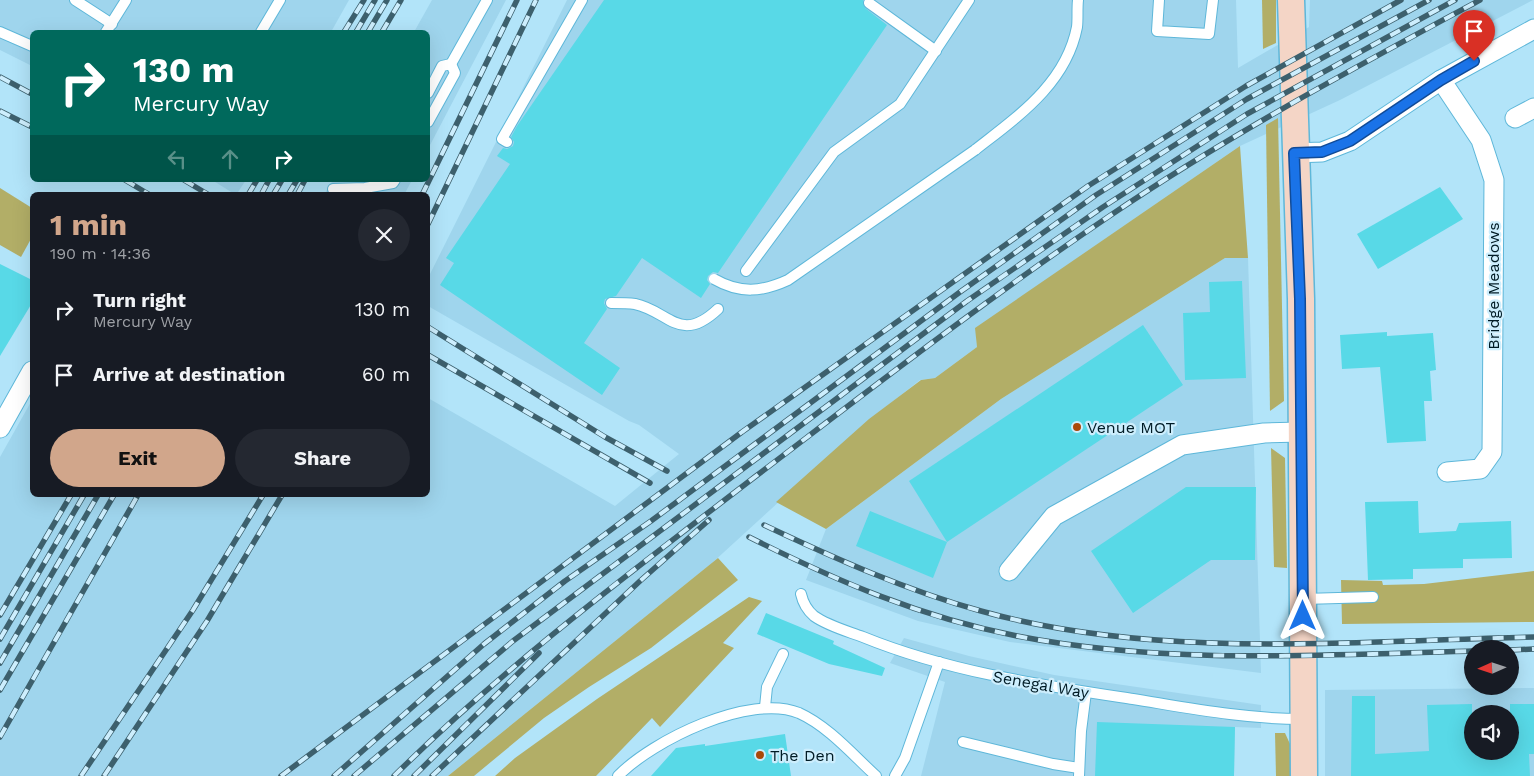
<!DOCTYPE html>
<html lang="en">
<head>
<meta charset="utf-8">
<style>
  body { margin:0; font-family:"Work Sans",sans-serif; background:#242831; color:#f1f3f6; height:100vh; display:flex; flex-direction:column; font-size:19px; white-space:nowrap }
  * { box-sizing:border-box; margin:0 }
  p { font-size:16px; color:#9ea1a6 }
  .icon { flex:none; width:28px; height:28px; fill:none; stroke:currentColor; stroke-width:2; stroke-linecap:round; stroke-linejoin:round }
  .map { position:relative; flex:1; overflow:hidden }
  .panel { position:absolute; left:30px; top:192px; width:400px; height:305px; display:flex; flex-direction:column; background:#171b24; border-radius:8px; box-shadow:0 5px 20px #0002 }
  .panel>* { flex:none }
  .banner { position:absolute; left:30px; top:30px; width:400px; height:152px; border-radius:8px; box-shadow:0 5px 20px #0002; background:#00695c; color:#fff; overflow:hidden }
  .needle { width:32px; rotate:267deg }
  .buttons { position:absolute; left:1464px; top:640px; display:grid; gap:10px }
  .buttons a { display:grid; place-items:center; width:55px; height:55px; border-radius:50%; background:#171b24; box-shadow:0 5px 20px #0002; font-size:25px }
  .pin { position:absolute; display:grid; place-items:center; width:42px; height:42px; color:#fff; margin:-51px -21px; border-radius:50% 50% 50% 0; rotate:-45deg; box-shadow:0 0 5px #0007 }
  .pin .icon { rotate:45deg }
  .me { position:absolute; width:55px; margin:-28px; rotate:0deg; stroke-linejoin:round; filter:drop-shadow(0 0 4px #0008) }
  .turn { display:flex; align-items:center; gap:18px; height:105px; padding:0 20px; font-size:22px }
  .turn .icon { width:65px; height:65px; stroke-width:2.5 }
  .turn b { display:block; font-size:35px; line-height:42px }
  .lanes { display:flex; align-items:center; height:48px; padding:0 20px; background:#0003; justify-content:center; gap:25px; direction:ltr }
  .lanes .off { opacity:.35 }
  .round { display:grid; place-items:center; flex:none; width:52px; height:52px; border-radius:26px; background:#242831 }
  .head { display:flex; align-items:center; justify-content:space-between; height:85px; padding:0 20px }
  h1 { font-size:30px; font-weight:700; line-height:38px; color:#d1a68b }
  .primary-button { display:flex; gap:10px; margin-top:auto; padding:10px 20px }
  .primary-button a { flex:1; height:58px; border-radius:30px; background:#d1a68b; color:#111; font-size:20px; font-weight:700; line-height:58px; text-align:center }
  .primary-button a+a { background:#242831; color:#f1f3f6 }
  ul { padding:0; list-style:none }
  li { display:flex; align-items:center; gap:15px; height:65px; padding:0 20px }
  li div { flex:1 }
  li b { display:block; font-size:19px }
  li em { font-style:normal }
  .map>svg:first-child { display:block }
  .built { fill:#9fd5ed; fill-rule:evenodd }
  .green { fill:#b2ae67 }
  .building { fill:#58d9e7 }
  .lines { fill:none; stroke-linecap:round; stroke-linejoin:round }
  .lane-casing { stroke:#5eb7d9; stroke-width:12 }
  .street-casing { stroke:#5eb7d9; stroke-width:21 }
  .secondary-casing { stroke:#5eb7d9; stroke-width:29 }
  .lane { stroke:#fff; stroke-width:10 }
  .street { stroke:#fff; stroke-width:19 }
  .secondary { stroke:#f4d5c6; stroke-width:26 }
  .rail-casing { stroke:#3d606d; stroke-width:5.5 }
  .rail { stroke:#cdeefd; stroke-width:4; stroke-dasharray:11; stroke-linecap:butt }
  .lane-bridge-casing { stroke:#5eb7d9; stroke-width:12; stroke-linecap:butt }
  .lane-bridge { stroke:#fff; stroke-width:10 }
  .route-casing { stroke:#114b97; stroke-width:12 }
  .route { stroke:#1a73e8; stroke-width:9 }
  .poi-dot { fill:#aa4808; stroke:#cdeefd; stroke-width:2 }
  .labels { text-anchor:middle; stroke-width:4.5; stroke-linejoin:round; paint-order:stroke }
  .street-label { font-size:16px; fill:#001b25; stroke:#cdeefd }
  .poi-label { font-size:16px; fill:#001b25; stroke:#cdeefd; text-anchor:start }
</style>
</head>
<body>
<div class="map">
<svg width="1534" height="776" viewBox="0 0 1534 776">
  <rect width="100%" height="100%" fill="#b2e4f9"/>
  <!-- built -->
  <g class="built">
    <path d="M0,0H349L331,32H32V66L0,50Z"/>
    <path d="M432,0H506L428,149V32H414Z"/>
    <path d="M567,0H1236L1238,68L1309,27L1310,0H1533L1340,100L1240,146L976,328L977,347L935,378L920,380L863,425L712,563L448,776H0V457L32,400V495H428V398L615,506L679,454L639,425L629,421L428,306V278Z"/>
    <path d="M212,180H246L236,195Z"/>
    <path d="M333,180H412L404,195H324Z"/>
    <path d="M1225,258H1248L1261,673L1010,642L918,621L806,580L826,529L1001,399Z"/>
    <path d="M904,638L969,656L1054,675L1261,705V728L1235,727L1234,776H921L945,682L890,663Z"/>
    <path d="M1534,688V776H1325V690ZM1472,714H1510V751H1472Z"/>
  </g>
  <!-- green -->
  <g class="green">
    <path d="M1262,0H1276V43L1263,49Z"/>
    <path d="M1278,118L1284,401L1270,411L1266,125Z"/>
    <path d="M1240,146L1248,258H1225L1001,399L826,529L776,502L869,419L921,380L935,378L977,347L975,328Z"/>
    <path d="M0,188L32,208V237L21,257L0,245Z"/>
    <path d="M1271,448L1285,458L1287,568L1274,567Z"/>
    <path d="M718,558L738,580L651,648L589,687L544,718L474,776H448Z"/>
    <path d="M1534,571V622L1342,624L1341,580L1382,581L1383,585L1424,584Z"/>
    <path d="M749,597L762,601L723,643L734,648L660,727L652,718L596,776H495L515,758L597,699Z"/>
    <path d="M1275,733H1285L1290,744L1291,776H1276Z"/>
  </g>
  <!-- building -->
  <g class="building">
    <path d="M604,0H863L865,8L887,25L718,273L713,272L708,276L707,280L710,284L701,298L642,258L616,296L605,299L604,303L607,309L584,343L620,368L602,395L440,285L454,263L446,258L510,164L497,156L503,148L507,149L513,146L514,142L511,137L517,126Z"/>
    <path d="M1440,187L1463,219L1378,269L1357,234Z"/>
    <path d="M0,264L32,280V303L0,356Z"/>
    <path d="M1242,281L1246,378L1185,380L1183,313L1210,312L1209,282Z"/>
    <path d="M1143,325L1183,385L947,542L909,481Z"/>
    <path d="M1387,332V336L1433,333L1436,370L1430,371L1432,401H1424L1426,441L1387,443L1380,367L1342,369L1340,335Z"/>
    <path d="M1186,487H1256L1255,560H1211L1133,613L1091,551Z"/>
    <path d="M1418,501L1419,533L1456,531L1459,523L1511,521L1512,558L1463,559V568L1413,569V579L1368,580L1365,502Z"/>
    <path d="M870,511L947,542L933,578L856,546Z"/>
    <path d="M766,613L834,641L833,644L885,668L882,676L829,664L757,634Z"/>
    <path d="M1352,696H1375V754L1429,751L1427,705L1472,704V751H1510V704H1534V754H1529L1530,776H1351Z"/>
    <path d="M1097,722L1235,727L1234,776H1095Z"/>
    <path d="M785,734L791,776H651L676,748L705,744V746Z"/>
  </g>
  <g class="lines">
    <!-- lane casing -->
    <g class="lane-casing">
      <g id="lane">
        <path d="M75,0L112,24"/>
        <path d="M1159,0L1157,31L1209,34L1213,0"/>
        <path d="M869,3L936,51"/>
        <path d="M0,32L32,46"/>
        <path d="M106,32L126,0"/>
        <path d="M261,32L280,0"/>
        <path d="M451,64L487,0"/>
        <path d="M428,93L442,66L451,64L455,73L428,122"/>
        <path d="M507,142L502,139L582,0"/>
        <path d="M975,150C1017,117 1066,84 1077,27C1078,19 1077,9 1078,0"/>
        <path d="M333,189L365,188L393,183L395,180"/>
        <path d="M746,271L834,152L900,104L969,0"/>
        <path d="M611,303C619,303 628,303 635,304C669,311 680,345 718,309"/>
        <path d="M801,594C803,603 807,610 814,616C828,626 847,631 863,637C949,672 1041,685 1133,699C1189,708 1245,719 1302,719"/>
        <path d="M1304,599L1373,597"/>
        <path d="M765,707L767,687L783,654"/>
        <path d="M963,742L1053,764L1079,768"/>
        <path d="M618,776C653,740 750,693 799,713C828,726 853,755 876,776"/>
        <path d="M895,776L905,758L939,662"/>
        <path d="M1079,776L1081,731L1086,692"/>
      </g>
    </g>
    <!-- street casing -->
    <g class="street-casing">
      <g id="street">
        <path d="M1441,80L1481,140L1494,180L1492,452L1480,469L1447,472"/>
        <path d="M1515,118L1534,108"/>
        <path d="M1294,153L1322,152L1350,141L1441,80L1534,29"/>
        <path d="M0,428L32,371"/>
        <path d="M1009,571L1054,516L1182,445L1264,433L1301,432"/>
      </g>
    </g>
    <!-- secondary casing -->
    <g class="secondary-casing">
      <path id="secondary" d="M1291,0L1301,299L1304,776"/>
    </g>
    <!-- lane -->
    <use href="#lane" class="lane"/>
    <!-- street -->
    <use href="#street" class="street"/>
    <!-- secondary -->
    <use href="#secondary" class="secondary"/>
    <!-- rail casing -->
    <g class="rail-casing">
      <g id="rail">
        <path d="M344,32L364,0"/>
        <path d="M356,32L375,0"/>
        <path d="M368,32L387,0"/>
        <path d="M382,32L401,0"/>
        <path d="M0,77L32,94"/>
        <path d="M0,111L32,127"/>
        <path d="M125,180L150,195"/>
        <path d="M184,180L209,195"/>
        <path d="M248,195L257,180"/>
        <path d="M261,195L269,180"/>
        <path d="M273,195L282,180"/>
        <path d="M288,195L297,180"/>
        <path d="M297,195L305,180"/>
        <path d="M422,195L517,0"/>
        <path d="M428,224L536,0"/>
        <path d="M428,327L605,437L667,471"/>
        <path d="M428,355L650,483"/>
        <path d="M764,525C834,558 905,590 981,611C1156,660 1354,641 1534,637"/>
        <path d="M749,537C837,581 920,617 1017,636C1167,665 1321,655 1472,651"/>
        <path d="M0,615L71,495"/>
        <path d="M0,639L84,495"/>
        <path d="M1510,650L1534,649"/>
        <path d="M0,663L98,495"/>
        <path d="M0,690L114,495"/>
        <path d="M0,737L138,495"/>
        <path d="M81,776L193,610L263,495"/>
        <path d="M104,776L207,621L282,495"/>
        <path d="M281,776L742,432L1088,186L1246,86L1401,0"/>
        <path d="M334,776L484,644L565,581L651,521L960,292L1096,195L1247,99L1429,0"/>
        <path d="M354,776L513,641L967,301L1103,207L1247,114L1455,0"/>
        <path d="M394,776C506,665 631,572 756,476C872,388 988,298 1108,217C1227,136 1354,68 1480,0"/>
        <path d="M414,776L539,653"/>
        <path d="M432,776L640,581L709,520"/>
      </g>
    </g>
    <!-- rail -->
    <use href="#rail" class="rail"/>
    <!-- lane-bridge casing -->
    <g class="lane-bridge-casing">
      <path id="lane-bridge" d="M714,279C740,294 762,292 788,280L975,150"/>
    </g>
    <!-- lane-bridge -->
    <use href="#lane-bridge" class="lane-bridge"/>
  </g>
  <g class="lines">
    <!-- route casing -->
    <g class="route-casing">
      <path id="route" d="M1303,616L1300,299L1294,153L1322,152L1350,141L1441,80L1474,61"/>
    </g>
    <!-- route -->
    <use href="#route" class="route"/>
  </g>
  <!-- markers -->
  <g class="poi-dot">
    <circle cx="1077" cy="427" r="5"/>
    <circle cx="760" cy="755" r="5"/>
  </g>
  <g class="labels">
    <!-- street labels -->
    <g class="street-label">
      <text transform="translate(1493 286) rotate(-90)" y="6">Bridge Meadows</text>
      <text transform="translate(1041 684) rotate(10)" y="6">Senegal Way</text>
    </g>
    <!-- poi labels -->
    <g class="poi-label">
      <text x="1087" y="433">Venue MOT</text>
      <text x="770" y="761">The Den</text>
    </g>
  </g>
</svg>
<div class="buttons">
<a><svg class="needle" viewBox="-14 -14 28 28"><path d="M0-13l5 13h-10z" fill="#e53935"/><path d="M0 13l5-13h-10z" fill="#9ea1a6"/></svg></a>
<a><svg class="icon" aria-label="sound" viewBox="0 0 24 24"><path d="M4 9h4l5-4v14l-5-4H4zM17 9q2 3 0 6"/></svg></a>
</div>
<div class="pin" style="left:1474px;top:61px;background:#d93025"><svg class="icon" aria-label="arrive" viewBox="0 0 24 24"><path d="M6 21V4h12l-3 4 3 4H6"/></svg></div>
<svg class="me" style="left:1303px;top:616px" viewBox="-20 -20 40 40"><path d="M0-17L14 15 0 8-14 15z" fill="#1a73e8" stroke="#fff" stroke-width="4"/></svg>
<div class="banner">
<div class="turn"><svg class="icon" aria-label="right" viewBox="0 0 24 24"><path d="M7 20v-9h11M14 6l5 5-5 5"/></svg><div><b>130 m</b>Mercury Way</div></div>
<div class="lanes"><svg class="icon off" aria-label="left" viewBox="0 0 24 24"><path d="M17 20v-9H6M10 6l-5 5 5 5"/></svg><svg class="icon off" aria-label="ahead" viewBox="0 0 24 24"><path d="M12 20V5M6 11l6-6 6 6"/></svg><svg class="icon" aria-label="right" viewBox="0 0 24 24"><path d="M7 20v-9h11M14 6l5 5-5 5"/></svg></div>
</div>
<section class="panel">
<div class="head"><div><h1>1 min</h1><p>190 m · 14:36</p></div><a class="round"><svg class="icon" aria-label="close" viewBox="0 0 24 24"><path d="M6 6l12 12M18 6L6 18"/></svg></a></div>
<ul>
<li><svg class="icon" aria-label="right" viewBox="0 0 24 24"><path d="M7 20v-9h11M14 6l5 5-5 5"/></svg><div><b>Turn right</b><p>Mercury Way</p></div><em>130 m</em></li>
<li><svg class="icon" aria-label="arrive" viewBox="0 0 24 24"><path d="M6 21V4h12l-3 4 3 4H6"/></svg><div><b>Arrive at destination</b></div><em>60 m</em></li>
</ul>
<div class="primary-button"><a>Exit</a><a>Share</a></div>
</section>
</div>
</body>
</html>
